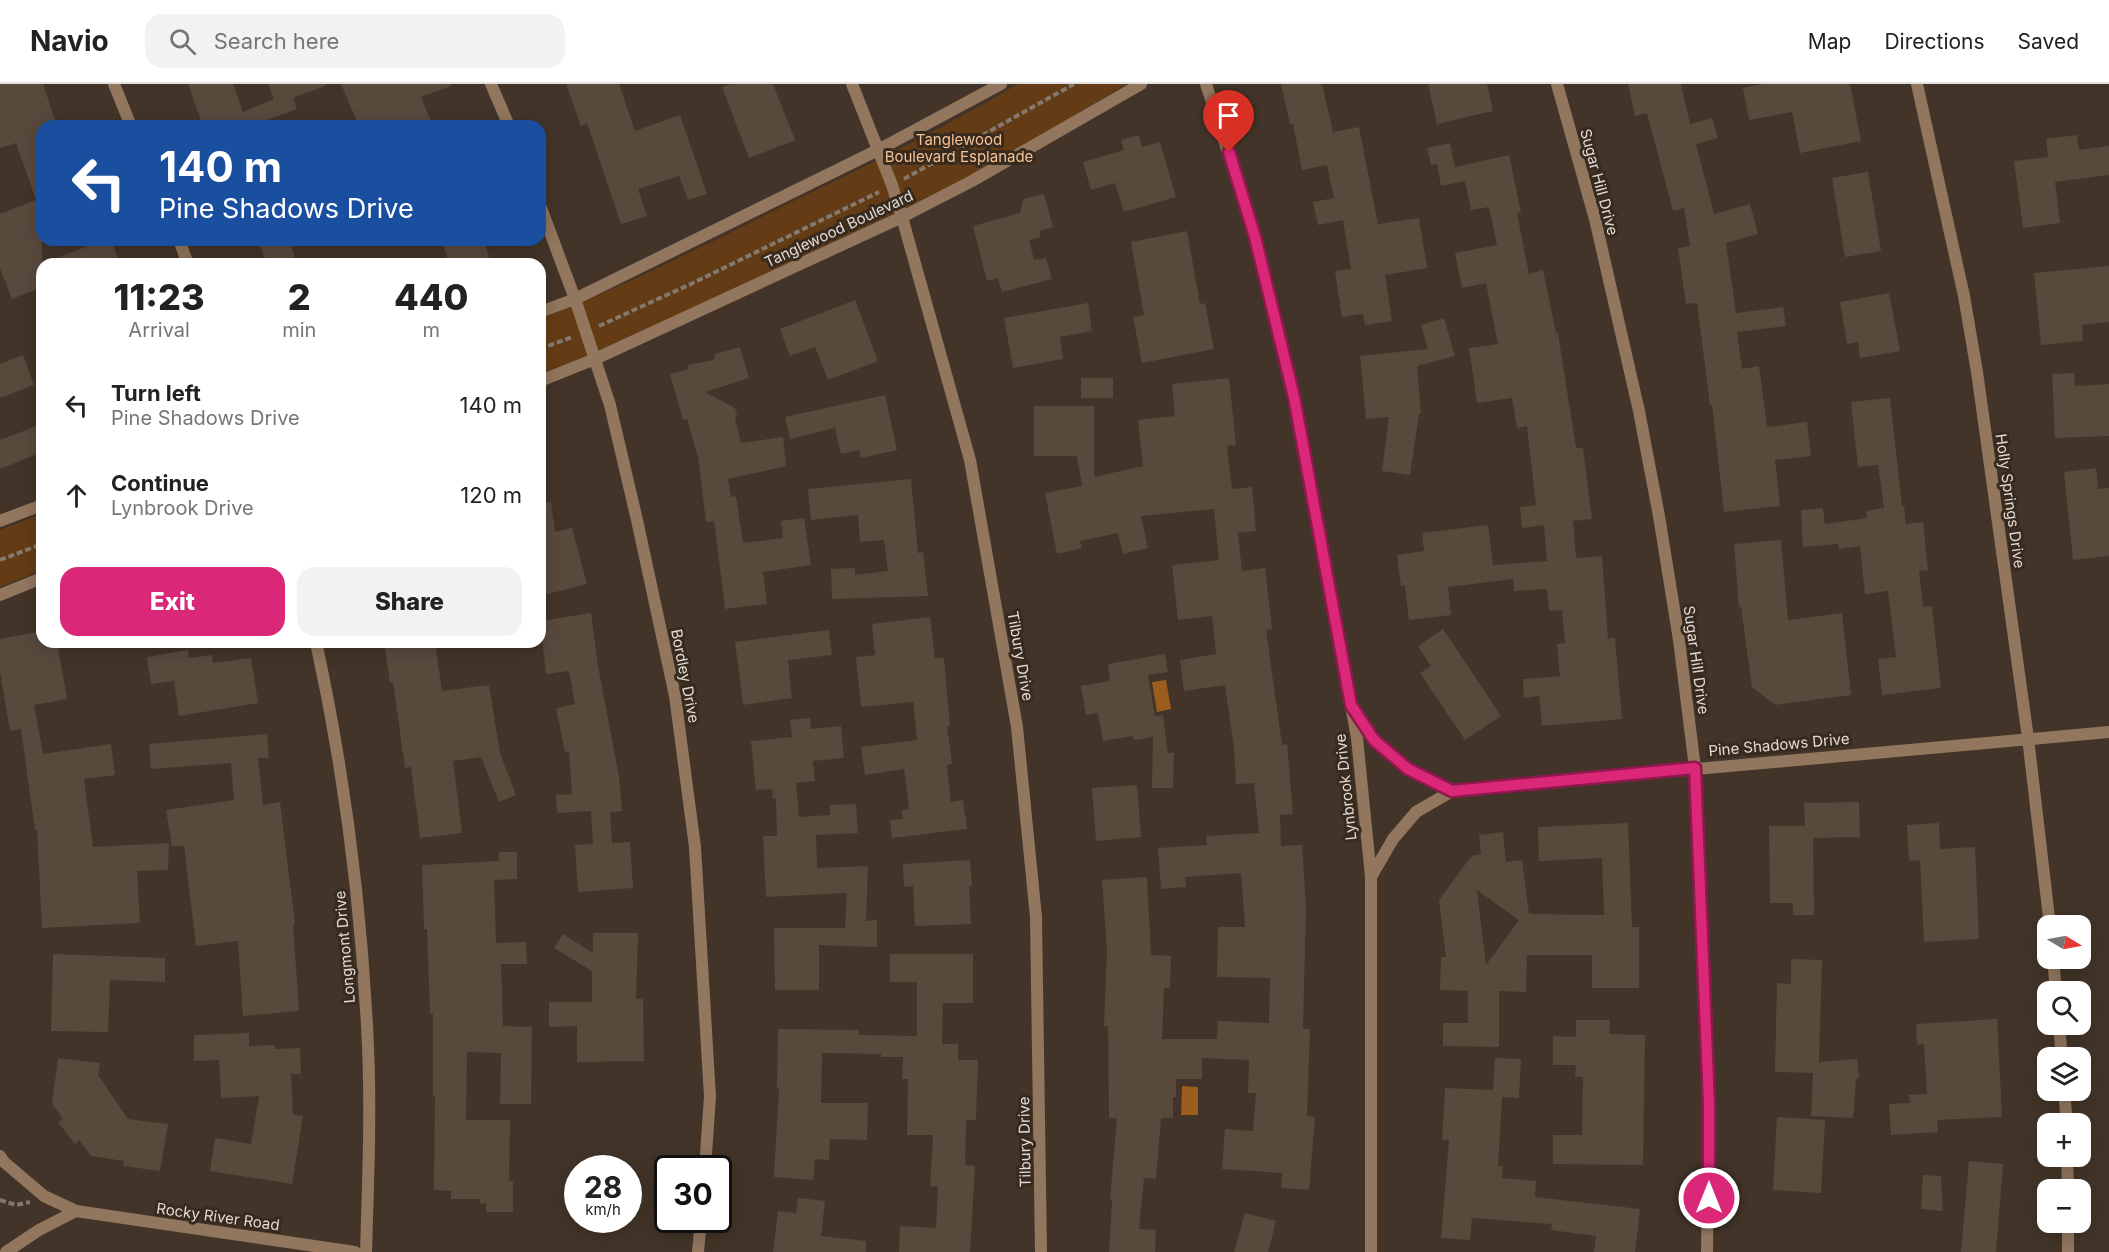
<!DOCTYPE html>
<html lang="en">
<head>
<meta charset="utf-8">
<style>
  body { margin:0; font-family:Inter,sans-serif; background:#f2f2f2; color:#222; height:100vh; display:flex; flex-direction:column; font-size:22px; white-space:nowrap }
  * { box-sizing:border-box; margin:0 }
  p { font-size:20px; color:#767676 }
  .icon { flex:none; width:33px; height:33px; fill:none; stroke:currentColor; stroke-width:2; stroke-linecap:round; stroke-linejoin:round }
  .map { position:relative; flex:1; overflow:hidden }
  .drawer { position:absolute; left:36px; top:174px; width:510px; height:390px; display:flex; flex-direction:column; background:#fff; border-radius:18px; box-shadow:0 3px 15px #0003 }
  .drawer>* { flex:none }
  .hud { position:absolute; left:36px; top:36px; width:510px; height:126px; border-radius:18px; box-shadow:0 3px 15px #0003; background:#1a4fa0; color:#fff; overflow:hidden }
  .needle { width:39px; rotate:100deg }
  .tools { position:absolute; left:2037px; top:831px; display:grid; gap:12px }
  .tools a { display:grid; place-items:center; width:54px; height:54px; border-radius:12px; background:#fff; box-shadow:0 3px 15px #0003; font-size:30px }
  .speed { position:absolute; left:564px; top:1071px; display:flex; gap:12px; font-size:30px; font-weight:700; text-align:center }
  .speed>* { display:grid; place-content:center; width:78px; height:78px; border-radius:50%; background:#fff; box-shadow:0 3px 15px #0003; line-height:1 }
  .speed small { font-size:15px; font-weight:400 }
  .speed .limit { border:3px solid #111; border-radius:9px; background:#fff; color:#111 }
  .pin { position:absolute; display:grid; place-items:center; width:51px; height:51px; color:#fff; margin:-62px -26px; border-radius:50% 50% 50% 0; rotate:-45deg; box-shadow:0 0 6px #0007 }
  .pin .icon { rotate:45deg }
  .me { position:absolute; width:66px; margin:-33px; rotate:0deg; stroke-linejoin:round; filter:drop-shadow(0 0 4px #0008) }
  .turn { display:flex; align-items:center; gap:21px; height:126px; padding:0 24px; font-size:27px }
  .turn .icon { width:78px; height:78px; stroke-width:2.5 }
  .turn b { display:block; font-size:42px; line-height:51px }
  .eta { display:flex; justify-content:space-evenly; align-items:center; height:102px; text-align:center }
  .eta b { font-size:36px; font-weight:800; line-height:42px }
  .action { display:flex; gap:12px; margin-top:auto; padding:12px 24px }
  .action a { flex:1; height:69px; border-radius:18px; background:#db2777; color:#fff; font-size:24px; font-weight:800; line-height:69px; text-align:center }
  .action a+a { background:#f2f2f2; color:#222 }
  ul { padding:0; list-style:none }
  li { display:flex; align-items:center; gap:18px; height:90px; padding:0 24px }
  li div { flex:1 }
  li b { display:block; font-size:22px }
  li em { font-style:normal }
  header { display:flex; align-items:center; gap:36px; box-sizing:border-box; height:84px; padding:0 30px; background:#fff; border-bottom:2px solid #e0e0e0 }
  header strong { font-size:28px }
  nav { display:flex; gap:33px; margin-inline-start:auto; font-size:21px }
  .search { width:420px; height:54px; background:#f2f2f2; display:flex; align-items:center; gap:15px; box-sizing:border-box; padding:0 21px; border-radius:18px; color:#767676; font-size:22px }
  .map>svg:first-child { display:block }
  .green { fill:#633c15 }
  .water { fill:#9c5d1c }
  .building { fill:#58493d; fill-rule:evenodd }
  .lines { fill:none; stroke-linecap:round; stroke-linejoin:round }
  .path { stroke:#85796f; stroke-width:4; stroke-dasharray:6 3; stroke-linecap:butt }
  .minor { stroke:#92765e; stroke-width:12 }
  .tertiary { stroke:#92765e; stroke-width:12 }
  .route-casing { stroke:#8e194d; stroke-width:15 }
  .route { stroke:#db2777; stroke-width:10 }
  .labels { text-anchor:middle; stroke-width:6; stroke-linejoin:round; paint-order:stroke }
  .park-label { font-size:15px; fill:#f6c194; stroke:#372a1e }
  .street-label { font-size:15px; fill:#e4dbd4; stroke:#372a1e }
</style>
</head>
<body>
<header>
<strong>Navio</strong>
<div class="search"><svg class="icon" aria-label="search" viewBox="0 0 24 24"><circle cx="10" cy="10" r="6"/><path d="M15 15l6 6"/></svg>Search here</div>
<nav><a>Map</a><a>Directions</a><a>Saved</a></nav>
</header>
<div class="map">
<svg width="2109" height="1168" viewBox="0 0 2109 1168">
  <rect width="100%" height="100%" fill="#423428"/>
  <!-- green -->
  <g class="green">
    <path d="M1018,0H1127L985,84L906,124L600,267L540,290V235C628,201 712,158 796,116C871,79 947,43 1018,0Z"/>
    <path d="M42,430V486L0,503V446Z"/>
  </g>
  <!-- water -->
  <g class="water">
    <path d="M1166,596L1171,625L1157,628L1152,598Z"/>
    <path d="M1182,1002L1198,1003V1031H1181Z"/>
  </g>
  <!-- building -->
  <g class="building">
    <path d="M0,0H43L57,42H42V203L12,215L0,184V130L36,116L16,59L0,64Z"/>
    <path d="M188,0H233L243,28L274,15L268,0H325V2L293,14L297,25L264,37L266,42H203Z"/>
    <path d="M341,0H451V2L421,13L433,42H359Z"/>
    <path d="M566,0H619L635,47L680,31L707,110L688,116L679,92L638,105L647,132L621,140L587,39L581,42Z"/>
    <path d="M731,0H773L795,56L749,74L722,3Z"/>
    <path d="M1281,0H1322L1333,48L1359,43L1378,140L1419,134L1427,184L1385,191L1392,237L1365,241L1363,230L1342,233L1335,187L1351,185L1343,136L1318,141L1313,118L1334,114L1327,81L1302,86L1293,40H1290Z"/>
    <path d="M1428,0H1487L1493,27L1437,40Z"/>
    <path d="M1628,0H1681L1690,40L1712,34L1718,54L1696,60L1714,130L1750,120L1758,150L1726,159L1736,229L1783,223L1786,242L1737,248L1742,285L1759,282L1767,343L1807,338L1811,372L1775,376L1780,422L1724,428L1712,321H1710L1697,219L1686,220L1678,164L1690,162L1684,124L1673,127L1647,29L1635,32Z"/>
    <path d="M1762,0H1850L1861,57L1800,69L1792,28L1749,36L1743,4Z"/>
    <path d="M1139,51L1142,63L1160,58L1176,113L1124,128L1115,99L1091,106L1083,78L1124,66L1121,56Z"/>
    <path d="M2077,51L2079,66L2109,62V91L2055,98L2060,139L2023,144L2014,77L2048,73L2046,55Z"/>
    <path d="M1450,59L1455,83L1509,71L1521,128L1517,129L1529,190L1543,186L1556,249H1558L1576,364H1583L1592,435L1573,437L1576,474L1602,472L1608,555L1615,554L1622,635L1542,642L1539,612L1524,614L1523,595L1560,592L1557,560L1565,559L1562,526L1549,527L1547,505L1514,507L1513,495L1448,503L1451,531L1409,536L1405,501L1401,502L1397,471L1424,467L1422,449L1488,441L1493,481L1547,477L1544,441L1522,444L1520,423L1536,421L1527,342L1517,344L1512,314L1477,319L1469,264L1498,260L1486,199L1462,204L1455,169L1497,161L1489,123L1471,126L1465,97L1441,102L1437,80L1431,81L1427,64Z"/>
    <path d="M1868,88L1881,167L1845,173L1832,94Z"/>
    <path d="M1044,110L1053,143L1039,147L1041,153L1029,156L1034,176L1046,174L1052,195L1002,208L998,194L987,197L973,142L1020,129L1023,115Z"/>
    <path d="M1187,147L1200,220L1205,219L1214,265L1142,279L1133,233L1144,231L1131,158Z"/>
    <path d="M102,156H111L120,180H43Z"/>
    <path d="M258,156H289L297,180H267Z"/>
    <path d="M442,156H484L491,180H449Z"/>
    <path d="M2109,182V238L2082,241L2083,257L2041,261L2034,189Z"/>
    <path d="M1889,209L1900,267L1860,274L1858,258L1847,260L1840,218Z"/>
    <path d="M855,216L878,277L828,296L815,263L790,272L780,245Z"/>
    <path d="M1088,219L1092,247L1060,253L1063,275L1013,284L1004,234Z"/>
    <path d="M1444,234L1455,272L1417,282L1421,329L1419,330L1410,391L1382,387L1389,333L1366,335L1360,272L1428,265L1421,241Z"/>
    <path d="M740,263L749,294L705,308L735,324L737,331L735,334L741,359L783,353L786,382L728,395L731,413L736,412L743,459L783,454L781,437L804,434L811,481L763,488L767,520L725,525L714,437L706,438L698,373L687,335L683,336L670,290L689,285L687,281L714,276L715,270Z"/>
    <path d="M23,271L34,301L0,314V280Z"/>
    <path d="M2074,289L2075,302L2109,300V352L2055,354L2052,290Z"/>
    <rect x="1081" y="294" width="32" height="20"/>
    <path d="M1229,294L1236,361L1227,362L1232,405L1252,403L1256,447L1238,449L1242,487L1265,484L1272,545L1266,546L1282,661L1287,660L1293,730L1280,731L1281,762L1302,761L1306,822L1303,945H1310L1307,1032L1315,1033L1309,1106L1281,1104L1282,1089L1222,1085L1225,1045L1253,1047L1256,1009H1248L1249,976L1202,974V995H1176V1013H1173V1034H1161L1156,1095L1144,1094L1139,1145L1156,1146L1155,1168H1109L1112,1116H1110L1117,1034H1109L1108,942H1104L1107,866L1102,796L1147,793L1151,871L1171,872L1170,904H1164L1162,955H1217L1218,937L1269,939L1270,894L1217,893L1218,843H1245L1241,789L1185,793L1186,803L1161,805L1158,764L1207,761L1206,752L1259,749L1254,699L1236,700L1234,665L1225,601L1184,607L1180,576L1216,570L1212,532L1178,536L1172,481L1219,476L1214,425L1141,432L1148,464L1123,470L1118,449L1080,457L1082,464L1057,470L1045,409L1082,402L1077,372H1034V322H1094V393L1143,382L1138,336L1175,332L1172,300Z"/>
    <path d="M885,311L897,366L861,374L859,366L841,370L835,344L790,355L785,333Z"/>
    <path d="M1890,314L1902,422H1904L1906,440L1923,438L1928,486L1919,487L1923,523L1932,522L1941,604L1882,611L1878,575L1896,573L1888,507L1865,510L1860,462L1839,465L1838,460L1803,463L1801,426L1823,424L1825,440L1867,434L1866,427L1884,424L1878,381L1858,383L1851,318Z"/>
    <path d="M42,340V368L0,385V356Z"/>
    <path d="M2096,384L2098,405L2109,404V472L2073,476L2064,388Z"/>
    <path d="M911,395L918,469L923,468L928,512L832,515L831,485L855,484V491L888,487L884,456L860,458L858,431L811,436L808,405Z"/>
    <path d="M540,418H551L555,448L572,444L587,500L544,511L540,497Z"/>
    <path d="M1781,456L1788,536L1842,529L1851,611L1775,621L1752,603L1741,523H1739L1734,460Z"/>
    <path d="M591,529L598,582L619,692L622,727L610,728L612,759L630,758L633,804L578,808L575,761L593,760L591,727L557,729L556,711L572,710L569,667L565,668L556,624L575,620L569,587L546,590L540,537Z"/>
    <path d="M930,533L935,574H944L950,642H947L952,680L947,681L951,718L963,716L967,745L892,754L890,736L903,735L902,726L909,725L904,685L865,691L861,663L917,656L913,618L861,623L856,573L875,571L872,540Z"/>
    <path d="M1443,545L1501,632L1465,656L1420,589L1431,582L1418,562Z"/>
    <path d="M829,546L832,571L788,576L792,614L743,621L735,558Z"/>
    <path d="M42,547V558H57L67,615L34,621L43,670L111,660L115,691L84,695L93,763L169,759L168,786L137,787L140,839L42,844L37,746H35L21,645L10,647L0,588V555Z"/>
    <path d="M384,558H435L442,607L489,601L500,669L516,711L499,718L481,673L453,677L462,749L420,754L411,683L405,684L393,598L390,599Z"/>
    <path d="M188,566L189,574L212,571L213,579L251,574L258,619L179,632L174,597L151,600L147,573Z"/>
    <path d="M1165,570L1168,588L1148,591L1155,632L1163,631L1168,669H1174L1173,704H1152L1153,653L1134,656L1133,652L1103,657L1098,629L1086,631L1081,602L1110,597L1108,580Z"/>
    <path d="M810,634L811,645L841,642L844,674L813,677L815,697L796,699L799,733L830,731V721L856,720L858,749L816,751L817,784L868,782L866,837L877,836V863L819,861V906H775L774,844H845L847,809L766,813L763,752H777L776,714L773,715L772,705L756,706L751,657L792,653L790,636Z"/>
    <path d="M267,650L269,674H258L263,721L280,718L295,840L293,841L299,927L243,932L238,857L196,862L184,762H172L166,726L234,716L231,679L151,685L149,660Z"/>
    <path d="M1137,701L1141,753L1096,757L1092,704Z"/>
    <path d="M1859,718L1860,753L1813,754L1814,831H1793V819H1770L1769,742H1805L1804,719Z"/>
    <path d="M1628,739L1632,843H1639V904H1592V871H1527L1526,908L1499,907V963L1443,962V939H1468V907L1440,906L1441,873H1446L1439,816L1473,770V772L1481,770L1479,751L1503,748L1506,778L1522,776L1529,830L1604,831L1602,774L1539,777L1538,743ZM1477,806L1519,836L1486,881Z"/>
    <path d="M1939,739L1940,765L1975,763L1979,855L1924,858L1920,776L1909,777L1907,741Z"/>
    <path d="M499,768H517V795L494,796L496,859L526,858L527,880H501L503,942L532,943L531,1020H500L501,969L467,968L466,1036H510L509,1097H513V1128H486V1119L480,1120V1115H451V1107L434,1106L435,1012H433V930H430L427,845H424L422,781L499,777Z"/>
    <path d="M970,776L972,802H969L971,840L915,842L913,802L904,803L903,780Z"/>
    <path d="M593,849H638L636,915L643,914L644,977L577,978V942L549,943V918H592V887L554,864L563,850L593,869Z"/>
    <path d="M53,870L165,874V898L110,896L108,948L51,947Z"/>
    <path d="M890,870H973V919H943L942,960H958V976H978L976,1036H966L965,1081L975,1082L970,1168H899L900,1142L936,1144L938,1103L930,1102L933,1051H907L908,995H902L903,973H881V970L822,969L821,1019H868L867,1056L830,1055L829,1076L815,1075L813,1096L774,1093L779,1004H777L778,945L859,946V951L917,952V898H890Z"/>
    <path d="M1791,875L1822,876L1819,978L1857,975L1859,994L1856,995L1853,1034L1811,1032L1813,989L1775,988L1777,899L1791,900Z"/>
    <path d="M1997,935L2002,1033L1937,1036L1938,1048L1891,1051L1889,1020L1910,1019L1909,1011L1927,1010L1924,960L1917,961L1916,940Z"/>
    <path d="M1576,936H1610L1609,950L1645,951L1643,1081L1553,1080V1051H1582L1583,993H1575L1576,981H1553V952L1576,953Z"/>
    <path d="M249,949V962L275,961V965L300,964L301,990H291L293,1031L303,1032L292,1100L210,1087L215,1054L251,1060L259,1012L221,1014L219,976L194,977V951Z"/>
    <path d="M58,974L100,979L98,991L128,1035L168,1040L160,1087L123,1082L124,1077L91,1072L79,1056L75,1060L58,1038L63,1035L52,1020Z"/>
    <path d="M1495,974L1521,975L1519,1014L1502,1013L1498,1082H1503L1502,1094L1536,1097L1535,1113L1640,1125L1635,1168H1594L1596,1152L1551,1146L1552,1140L1472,1134L1470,1156L1441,1154L1449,1056H1442L1445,1004L1493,1006Z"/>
    <path d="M1777,1033L1825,1036L1821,1109L1773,1106Z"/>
    <path d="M1969,1077L2003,1080L1996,1168H1961Z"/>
    <path d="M1923,1091L1941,1092L1943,1127L1921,1125Z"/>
    <path d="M798,1114L825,1117L821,1152L866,1157V1168H773L778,1127L796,1129Z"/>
    <path d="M1245,1129L1276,1137L1268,1168H1234Z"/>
  </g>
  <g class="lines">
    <!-- path -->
    <g class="path">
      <path d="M904,95L1074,0"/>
      <path d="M599,242L693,199L879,108"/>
      <path d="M540,265L572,253"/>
      <path d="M0,476L42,460"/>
      <path d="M0,1116L16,1121L30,1118"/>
    </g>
    <!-- minor -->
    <g class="minor">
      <path d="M114,0L131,42"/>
      <path d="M491,0L509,42"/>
      <path d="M852,0L892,101L902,133L970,376L1017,643L1036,833L1041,1168"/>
      <path d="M1206,0L1255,153L1295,313L1357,654L1371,793V1168"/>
      <path d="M1557,0L1595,135L1639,327L1659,432L1679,556L1695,684L1709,1020L1707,1168"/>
      <path d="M1917,0L1964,212L1977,288L2028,654L2050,842"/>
      <path d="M540,121L575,215L610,321L637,436L675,612L695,763L710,1013L705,1084"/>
      <path d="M179,156L188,180"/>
      <path d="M316,558C345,691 362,827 368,963C371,1031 368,1100 366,1168"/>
      <path d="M1356,627L1374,656L1408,685L1452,707"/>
      <path d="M1371,793L1393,755L1416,728L1452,707L2109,648"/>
      <path d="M2053,874L2056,908"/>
      <path d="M2059,940L2062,974"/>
      <path d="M2064,1006L2067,1040"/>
      <path d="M0,1072L4,1078L44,1112L76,1127L355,1168"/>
      <path d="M2067,1072L2068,1106"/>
      <path d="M2068,1138V1168"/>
      <path d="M6,1168L39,1146L76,1127"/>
      <path d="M698,1168L701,1136"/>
    </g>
    <!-- tertiary -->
    <g class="tertiary">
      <path d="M540,228L575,215L878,66L1001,0"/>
      <path d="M540,297L595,275L902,133L972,97L1141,0"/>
      <path d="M0,437L42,421"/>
      <path d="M0,511L42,494"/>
    </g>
  </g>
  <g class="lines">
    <!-- route casing -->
    <g class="route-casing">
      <path id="route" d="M1229,68L1255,153L1294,313L1351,621L1374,656L1408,685L1452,707L1695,684L1709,1020V1114"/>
    </g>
    <!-- route -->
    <use href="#route" class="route"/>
  </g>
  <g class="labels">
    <!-- park labels -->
    <g class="park-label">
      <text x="959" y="61">Tanglewood<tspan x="959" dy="17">Boulevard Esplanade</tspan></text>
    </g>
    <!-- street labels -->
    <g class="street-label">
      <text transform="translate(1599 98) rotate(75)" y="5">Sugar Hill Drive</text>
      <text transform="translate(839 145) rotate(-25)" y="5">Tanglewood Boulevard</text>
      <text transform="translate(2010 417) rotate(82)" y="5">Holly Springs Drive</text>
      <text transform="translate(1020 572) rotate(80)" y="5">Tilbury Drive</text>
      <text transform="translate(1696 576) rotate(82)" y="5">Sugar Hill Drive</text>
      <text transform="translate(685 592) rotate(79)" y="5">Bordley Drive</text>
      <text transform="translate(1779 661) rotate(-5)" y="5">Pine Shadows Drive</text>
      <text transform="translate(1346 703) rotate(-96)" y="5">Lynbrook Drive</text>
      <text transform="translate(345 863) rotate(-95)" y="5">Longmont Drive</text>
      <text transform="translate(1025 1058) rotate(-91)" y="5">Tilbury Drive</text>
      <text transform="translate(218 1133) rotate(8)" y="5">Rocky River Road</text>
    </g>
  </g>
</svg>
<div class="tools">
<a><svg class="needle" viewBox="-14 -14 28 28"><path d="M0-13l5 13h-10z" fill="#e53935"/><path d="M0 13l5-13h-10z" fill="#767676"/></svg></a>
<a><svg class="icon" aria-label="search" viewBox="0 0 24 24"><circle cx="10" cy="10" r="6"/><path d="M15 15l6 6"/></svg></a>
<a><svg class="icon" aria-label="layers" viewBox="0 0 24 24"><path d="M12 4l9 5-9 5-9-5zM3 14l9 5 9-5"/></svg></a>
<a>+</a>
<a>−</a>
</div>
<div class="speed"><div>28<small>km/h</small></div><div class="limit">30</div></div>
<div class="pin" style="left:1229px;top:68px;background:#d93025"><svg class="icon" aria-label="arrive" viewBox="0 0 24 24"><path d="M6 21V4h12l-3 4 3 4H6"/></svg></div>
<svg class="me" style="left:1709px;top:1114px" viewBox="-20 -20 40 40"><circle r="17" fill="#db2777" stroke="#fff" stroke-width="3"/><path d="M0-11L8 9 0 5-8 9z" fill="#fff"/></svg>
<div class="hud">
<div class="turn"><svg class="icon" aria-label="left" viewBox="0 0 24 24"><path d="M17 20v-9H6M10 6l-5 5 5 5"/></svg><div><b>140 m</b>Pine Shadows Drive</div></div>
</div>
<section class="drawer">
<div class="eta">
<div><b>11:23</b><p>Arrival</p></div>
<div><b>2</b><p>min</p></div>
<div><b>440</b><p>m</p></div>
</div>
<ul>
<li><svg class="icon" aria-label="left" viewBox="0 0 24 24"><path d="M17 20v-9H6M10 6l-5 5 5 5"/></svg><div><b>Turn left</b><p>Pine Shadows Drive</p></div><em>140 m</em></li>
<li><svg class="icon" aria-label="ahead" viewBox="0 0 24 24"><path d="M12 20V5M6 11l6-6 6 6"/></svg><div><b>Continue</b><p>Lynbrook Drive</p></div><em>120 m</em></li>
</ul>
<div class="action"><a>Exit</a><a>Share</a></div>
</section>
</div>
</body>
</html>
